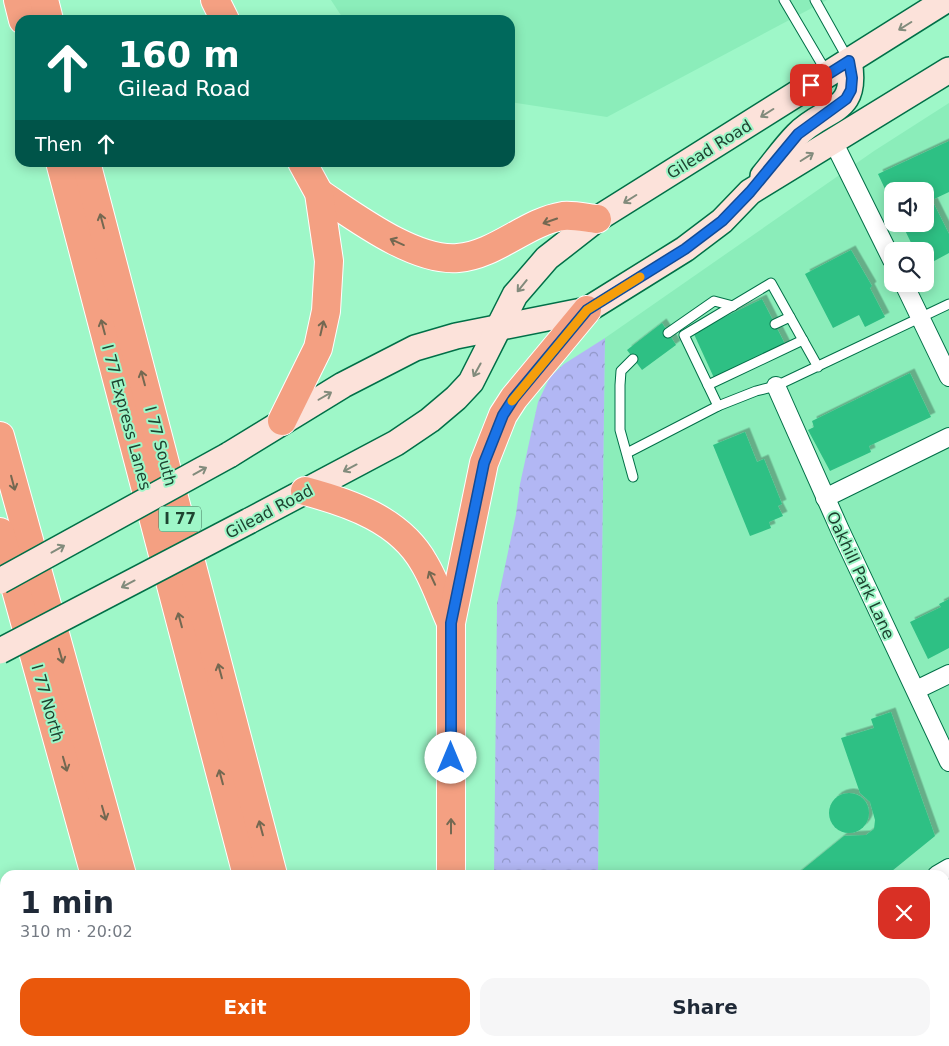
<!DOCTYPE html>
<html lang="en">
<head>
<meta charset="utf-8">
<style>
  body { margin:0; font-family:"DejaVu Sans",sans-serif; background:#f6f6f7; color:#1f2937; height:100vh; display:flex; flex-direction:column; font-size:19px; white-space:nowrap }
  * { box-sizing:border-box; margin:0 }
  p { font-size:16px; color:#747a83 }
  .icon { flex:none; width:28px; height:28px; fill:none; stroke:currentColor; stroke-width:2; stroke-linecap:round; stroke-linejoin:round }
  .map { position:relative; flex:1; overflow:hidden }
  .details { position:absolute; left:0px; top:870px; width:950px; height:176px; display:flex; flex-direction:column; background:#fff; border-radius:15px 15px 0 0; box-shadow:0 2px 12px #0003 }
  .details>* { flex:none }
  .guide { position:absolute; left:15px; top:15px; width:500px; height:152px; border-radius:15px; box-shadow:0 2px 12px #0003; background:#00695c; color:#fff; overflow:hidden }
  .fabs { position:absolute; left:884px; top:182px; display:grid; gap:10px }
  .fabs a { display:grid; place-items:center; width:50px; height:50px; border-radius:10px; background:#fff; box-shadow:0 2px 12px #0003; font-size:25px }
  .pin { position:absolute; display:grid; place-items:center; width:42px; height:42px; color:#fff; margin:-21px; border-radius:10px; box-shadow:0 2px 8px #0006 }
  .me { position:absolute; width:55px; margin:-28px; rotate:0deg; stroke-linejoin:round; filter:drop-shadow(0 0 4px #0008) }
  .turn { display:flex; align-items:center; gap:18px; height:105px; padding:0 20px; font-size:22px }
  .turn .icon { width:65px; height:65px; stroke-width:2.5 }
  .turn b { display:block; font-size:35px; line-height:42px }
  .then { display:flex; align-items:center; height:48px; padding:0 20px; background:#0003; gap:10px; font-size:19px }
  .round { display:grid; place-items:center; flex:none; width:52px; height:52px; border-radius:15px; background:#f6f6f7 }
  .summary { display:flex; align-items:center; justify-content:space-between; height:85px; padding:0 20px }
  h1 { font-size:30px; font-weight:700; line-height:38px }
  .action { display:flex; gap:10px; margin-top:auto; padding:10px 20px }
  .action a { flex:1; height:58px; border-radius:15px; background:#ea580c; color:#fff; font-size:20px; font-weight:700; line-height:58px; text-align:center }
  .action a+a { background:#f6f6f7; color:#1f2937 }
  .map>svg:first-child { display:block }
  .built { fill:#8bedba; fill-rule:evenodd }
  .forest { fill:url(#forest-crowns) }
  .building { fill:#2ec084; filter:url(#shadow) }
  .lines { fill:none; stroke-linecap:round; stroke-linejoin:round }
  .service-casing { stroke:#006f47; stroke-width:11 }
  .minor-casing { stroke:#006f47; stroke-width:20 }
  .secondary-casing { stroke:#006f47; stroke-width:28 }
  .motorway-casing { stroke:#fff; stroke-width:30 }
  .service { stroke:#fff; stroke-width:9 }
  .minor { stroke:#fff; stroke-width:18 }
  .secondary { stroke:#fce2da; stroke-width:25 }
  .motorway { stroke:#f4a082; stroke-width:28 }
  .secondary-bridge-casing { stroke:#006f47; stroke-width:28; stroke-linecap:butt }
  .secondary-bridge { stroke:#fce2da; stroke-width:25 }
  .oneway { stroke:#828b7c }
  .oneway2 { stroke:#746851 }
  .route-casing { stroke:#114b97; stroke-width:12 }
  .route { stroke:#1a73e8; stroke-width:9 }
  .slow { stroke:#f59e0b; stroke-width:9 }
  .labels { text-anchor:middle; stroke-width:4; stroke-linejoin:round; paint-order:stroke }
  .shield { fill:#9ef7c8; stroke:#44795e; stroke-width:1 }
  .shield-label { font-size:15px; font-weight:bold; fill:#1e4330 }
  .street-label { font-size:16px; fill:#1e4330; stroke:#9ef7c8 }
</style>
</head>
<body>
<div class="map">
<svg width="949" height="1046" viewBox="0 0 949 1046">
  <defs>
    <pattern id="forest-crowns" width="20" height="18" patternUnits="userSpaceOnUse" patternTransform="scale(1.25)"><rect width="20" height="18" fill="#b2b7f4"/><path d="M2 6a3 3 0 1 1 6 0M12 15a3 3 0 1 1 6 0" fill="none" stroke="#9096c6"/></pattern>
    <filter id="shadow"><feDropShadow dx="4.5" dy="-4.5" stdDeviation="0" flood-color="#0004"/></filter>
  </defs>
  <rect width="100%" height="100%" fill="#9ef7c8"/>
  <!-- built -->
  <g class="built">
    <path d="M331,0H827L607,117L510,102V20H344Z"/>
    <path d="M949,103V1046H598V1041H945V875H598L605,338L874,151ZM892,191H925V224H892ZM892,251H925V284H892Z"/>
  </g>
  <!-- forest -->
  <g class="forest">
    <path d="M605,338L598,875H494L497,604L516,514L520,484L538,402L550,377L564,364Z"/>
    <rect x="492" y="1041" width="106" height="5"/>
  </g>
  <!-- building -->
  <g class="building">
    <path d="M949,141V192L932,200L949,234V253L925,266V251H915L902,224H925V191H892V204L878,174Z"/>
    <path d="M851,250L872,286L870,288L885,317L865,327L859,315L833,328L805,274Z"/>
    <path d="M762,299L786,346L715,380L693,332Z"/>
    <path d="M662,323L676,345L642,370L627,350Z"/>
    <path d="M910,373L931,417L869,446L871,452L830,471L808,430L814,427L812,421Z"/>
    <path d="M745,432L757,462L764,459L782,504L778,506L783,516L769,522L771,528L750,536L713,445Z"/>
    <path d="M949,599V648L928,659L910,622L941,607L939,604Z"/>
    <path d="M891,712L935,836L887,875H796L844,836L866,835L874,829L875,820L870,802L860,793L841,738L874,728L871,719Z"/>
    <circle cx="849" cy="813" r="20"/>
    <path d="M949,906V946L945,948V908Z"/>
    <rect x="716" y="1041" width="62" height="5"/>
    <path d="M863,1041H895V1046H862Z"/>
  </g>
  <g class="lines">
    <!-- service casing -->
    <g class="service-casing">
      <g id="service">
        <path d="M784,0L827,73"/>
        <path d="M815,0L848,59"/>
        <path d="M775,324L790,317"/>
        <path d="M668,333L714,301L733,306"/>
        <path d="M818,367L771,283L684,335L718,406L756,391L776,386L949,304"/>
        <path d="M708,385L803,340"/>
        <path d="M627,453L718,406"/>
        <path d="M633,477L620,430V385L621,371L633,359"/>
      </g>
    </g>
    <!-- minor casing -->
    <g class="minor-casing">
      <g id="minor">
        <path d="M833,141L892,260"/>
        <path d="M904,284L949,377"/>
        <path d="M776,386L840,530L949,762"/>
        <path d="M825,498L949,437"/>
        <path d="M916,690L949,674"/>
        <path d="M937,875L949,868"/>
        <path d="M825,1046V1041"/>
      </g>
    </g>
    <!-- secondary casing -->
    <g class="secondary-casing">
      <g id="secondary">
        <path d="M763,176C774,163 785,147 797,135C825,106 859,115 849,61"/>
        <path d="M229,455L343,385L415,348L456,336L587,310L685,249L722,221L750,192L949,70"/>
        <path d="M249,521L396,443L430,420L456,398L471,382L515,295L547,258L597,219L946,0"/>
      </g>
    </g>
    <!-- motorway casing -->
    <g class="motorway-casing">
      <g id="motorway">
        <path d="M18,0L23,20"/>
        <path d="M44,0L49,20"/>
        <path d="M215,0L225,20"/>
        <path d="M60,162L247,875"/>
        <path d="M86,162L273,875"/>
        <path d="M319,193C354,216 414,262 458,258C496,255 526,222 563,216C574,215 587,218 597,219"/>
        <path d="M282,421L318,348L326,311L329,261L319,193L302,162"/>
        <path d="M0,436L122,875"/>
        <path d="M305,491C350,503 400,520 424,563C435,581 442,603 451,623"/>
        <path d="M0,532L95,875"/>
        <path d="M451,875V623L484,463L503,415L514,398L587,310"/>
        <path d="M142,1041L143,1046"/>
        <path d="M168,1041L169,1046"/>
        <path d="M291,1041L292,1046"/>
        <path d="M317,1041L318,1046"/>
        <path d="M452,1041V1046"/>
      </g>
    </g>
    <!-- service -->
    <use href="#service" class="service"/>
    <!-- minor -->
    <use href="#minor" class="minor"/>
    <!-- secondary -->
    <use href="#secondary" class="secondary"/>
    <!-- motorway -->
    <use href="#motorway" class="motorway"/>
    <!-- secondary-bridge casing -->
    <g class="secondary-bridge-casing">
      <g id="secondary-bridge">
        <path d="M0,581L229,455"/>
        <path d="M0,651L249,521"/>
      </g>
    </g>
    <!-- secondary-bridge -->
    <use href="#secondary-bridge" class="secondary-bridge"/>
  </g>
  <!-- one-way arrows -->
  <defs><path id="oneway-shaft" d="M-6 0H5M1.5-3L5.5 0L1.5 3" fill="none" stroke-width="1.6" stroke-linecap="round" stroke-linejoin="round" transform="scale(1.25)"/></defs>
  <g class="oneway">
    <use href="#oneway-shaft" transform="translate(905 26) rotate(148)"/>
    <use href="#oneway-shaft" transform="translate(767 113) rotate(148)"/>
    <use href="#oneway-shaft" transform="translate(807 157) rotate(-32)"/>
    <use href="#oneway-shaft" transform="translate(630 199) rotate(148)"/>
    <use href="#oneway-shaft" transform="translate(522 286) rotate(129)"/>
    <use href="#oneway-shaft" transform="translate(477 370) rotate(119)"/>
    <use href="#oneway-shaft" transform="translate(325 396) rotate(-30)"/>
    <use href="#oneway-shaft" transform="translate(350 468) rotate(152)"/>
    <use href="#oneway-shaft" transform="translate(200 471) rotate(-29)"/>
    <use href="#oneway-shaft" transform="translate(58 549) rotate(-29)"/>
    <use href="#oneway-shaft" transform="translate(128 584) rotate(152)"/>
  </g>
  <g class="oneway2">
    <use href="#oneway-shaft" transform="translate(102 221) rotate(-105)"/>
    <use href="#oneway-shaft" transform="translate(550 221) rotate(161)"/>
    <use href="#oneway-shaft" transform="translate(397 242) rotate(-156)"/>
    <use href="#oneway-shaft" transform="translate(103 327) rotate(-105)"/>
    <use href="#oneway-shaft" transform="translate(322 328) rotate(-77)"/>
    <use href="#oneway-shaft" transform="translate(143 378) rotate(-105)"/>
    <use href="#oneway-shaft" transform="translate(13 483) rotate(75)"/>
    <use href="#oneway-shaft" transform="translate(432 578) rotate(-115)"/>
    <use href="#oneway-shaft" transform="translate(180 620) rotate(-105)"/>
    <use href="#oneway-shaft" transform="translate(61 656) rotate(74)"/>
    <use href="#oneway-shaft" transform="translate(220 671) rotate(-105)"/>
    <use href="#oneway-shaft" transform="translate(65 764) rotate(74)"/>
    <use href="#oneway-shaft" transform="translate(221 777) rotate(-105)"/>
    <use href="#oneway-shaft" transform="translate(104 813) rotate(74)"/>
    <use href="#oneway-shaft" transform="translate(451 826) rotate(-90)"/>
    <use href="#oneway-shaft" transform="translate(261 828) rotate(-105)"/>
  </g>
  <g class="lines">
    <!-- route casing -->
    <g class="route-casing">
      <path id="route" d="M451,758V623L484,463L503,415L514,398L587,310L685,249L722,221L750,192L798,134L846,99L851,90L852,78L849,61L811,85"/>
    </g>
    <!-- route -->
    <use href="#route" class="route"/>
    <!-- slow -->
    <path class="slow" d="M512,401L587,310L640,277"/>
  </g>
  <g class="labels">
    <!-- shield labels -->
    <rect class="shield" x="159" y="506.5" width="42" height="25" rx="4"/>
    <g class="shield-label">
      <text x="180" y="524">I 77</text>
    </g>
    <!-- street labels -->
    <g class="street-label">
      <text transform="translate(709 149) rotate(-32)" y="6">Gilead Road</text>
      <text transform="translate(127 417) rotate(75)" y="6">I 77 Express Lanes</text>
      <text transform="translate(161 446) rotate(75)" y="6">I 77 South</text>
      <text transform="translate(269 511) rotate(-28)" y="6">Gilead Road</text>
      <text transform="translate(861 575) rotate(65)" y="6">Oakhill Park Lane</text>
      <text transform="translate(48 703) rotate(74)" y="6">I 77 North</text>
    </g>
  </g>
</svg>
<div class="fabs">
<a><svg class="icon" aria-label="sound" viewBox="0 0 24 24"><path d="M4 9h4l5-4v14l-5-4H4zM17 9q2 3 0 6"/></svg></a>
<a><svg class="icon" aria-label="search" viewBox="0 0 24 24"><circle cx="10" cy="10" r="6"/><path d="M15 15l6 6"/></svg></a>
</div>
<div class="pin" style="left:811px;top:85px;background:#d93025"><svg class="icon" aria-label="arrive" viewBox="0 0 24 24"><path d="M6 21V4h12l-3 4 3 4H6"/></svg></div>
<svg class="me" style="left:451px;top:758px" viewBox="-20 -20 40 40"><circle r="19" fill="#fff"/><path d="M0-13L10 11 0 6-10 11z" fill="#1a73e8"/></svg>
<div class="guide">
<div class="turn"><svg class="icon" aria-label="ahead" viewBox="0 0 24 24"><path d="M12 20V5M6 11l6-6 6 6"/></svg><div><b>160 m</b>Gilead Road</div></div>
<div class="then">Then<svg class="icon" aria-label="ahead" viewBox="0 0 24 24"><path d="M12 20V5M6 11l6-6 6 6"/></svg></div>
</div>
<section class="details">
<div class="summary"><div><h1>1 min</h1><p>310 m · 20:02</p></div><a class="round" style="background:#d93025;color:#fff"><svg class="icon" aria-label="close" viewBox="0 0 24 24"><path d="M6 6l12 12M18 6L6 18"/></svg></a></div>
<div class="action"><a>Exit</a><a>Share</a></div>
</section>
</div>
</body>
</html>
